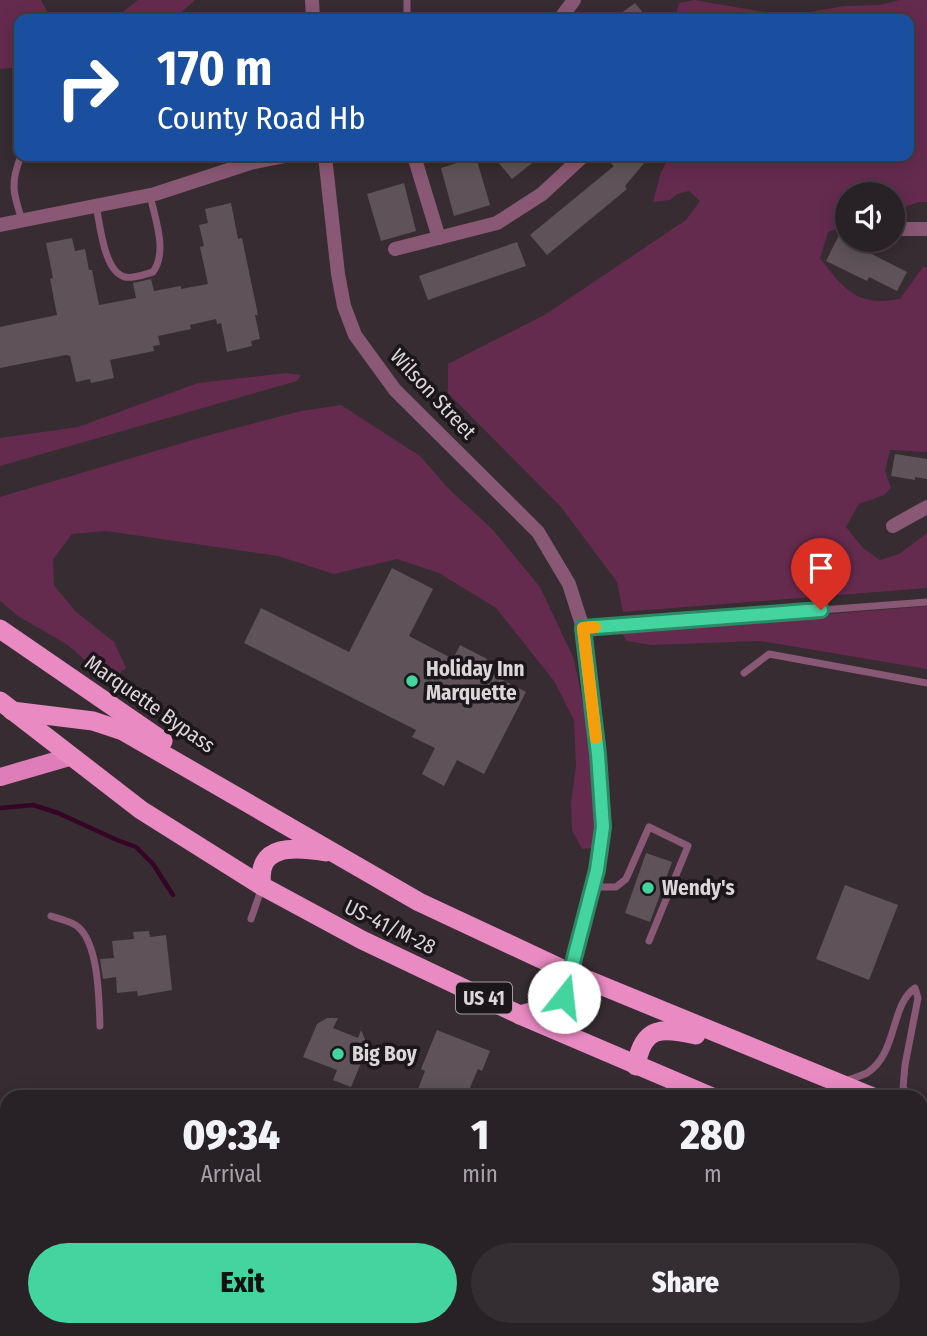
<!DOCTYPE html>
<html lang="en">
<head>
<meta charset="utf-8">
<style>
  body { margin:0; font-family:"Fira Sans Condensed",sans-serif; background:#342e32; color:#f1f3f6; height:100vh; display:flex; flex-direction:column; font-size:26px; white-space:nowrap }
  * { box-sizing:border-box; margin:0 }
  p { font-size:23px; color:#a5a3a7 }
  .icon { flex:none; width:38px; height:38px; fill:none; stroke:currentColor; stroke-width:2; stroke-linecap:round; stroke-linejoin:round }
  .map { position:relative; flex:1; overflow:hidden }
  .panel { position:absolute; left:0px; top:1090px; width:928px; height:247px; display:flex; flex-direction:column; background:#282126; border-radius:21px 21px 0 0; box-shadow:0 4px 18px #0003,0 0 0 2px #443e43 }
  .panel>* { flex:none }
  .top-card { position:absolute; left:14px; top:14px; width:900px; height:147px; border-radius:14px; box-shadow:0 4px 18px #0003,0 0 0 2px #443e43; background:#1a4fa0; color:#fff; overflow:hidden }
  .buttons { position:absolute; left:835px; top:182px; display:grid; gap:14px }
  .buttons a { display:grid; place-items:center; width:70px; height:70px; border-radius:50%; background:#282126; box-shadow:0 4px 18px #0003,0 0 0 2px #443e43; font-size:35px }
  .pin { position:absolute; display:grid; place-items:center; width:60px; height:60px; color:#fff; margin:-72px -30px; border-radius:50% 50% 50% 0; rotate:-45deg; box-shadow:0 0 7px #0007 }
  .pin .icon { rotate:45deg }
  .me { position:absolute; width:77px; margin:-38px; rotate:16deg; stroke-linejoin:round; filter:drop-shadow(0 0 5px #0008) }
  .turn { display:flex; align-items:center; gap:24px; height:147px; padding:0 28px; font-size:32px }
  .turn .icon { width:91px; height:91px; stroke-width:2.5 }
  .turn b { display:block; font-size:49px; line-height:60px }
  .eta { display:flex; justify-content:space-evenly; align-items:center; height:119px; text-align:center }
  .eta b { font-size:42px; font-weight:800; line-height:49px }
  .action { display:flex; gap:14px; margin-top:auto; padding:14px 28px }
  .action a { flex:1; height:80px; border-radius:42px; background:#44d49f; color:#111; font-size:28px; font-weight:800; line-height:80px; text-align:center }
  .action a+a { background:#342e32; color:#f1f3f6 }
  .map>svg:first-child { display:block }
  .green { fill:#652b4f }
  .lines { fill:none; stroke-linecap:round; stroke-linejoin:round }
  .stream { stroke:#350525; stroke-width:4.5 }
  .building { fill:#5f5359 }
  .service { stroke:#895874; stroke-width:7 }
  .minor { stroke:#895874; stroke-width:14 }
  .tertiary { stroke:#895874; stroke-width:18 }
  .primary { stroke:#df7db8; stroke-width:18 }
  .trunk { stroke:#ea8ac3; stroke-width:19 }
  .route-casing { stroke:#2c8a67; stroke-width:18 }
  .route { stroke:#44d49f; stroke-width:12 }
  .slow { stroke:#f59e0b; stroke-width:12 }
  .poi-dot { fill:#44d49f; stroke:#1b1619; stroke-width:2.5 }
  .labels { text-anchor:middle; stroke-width:7; stroke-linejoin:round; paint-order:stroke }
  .shield { fill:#1b1619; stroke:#a29c9f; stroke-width:2 }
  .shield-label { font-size:19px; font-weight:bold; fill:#dcd6d9 }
  .street-label { font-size:21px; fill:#dcd6d9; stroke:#1b1619 }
  .poi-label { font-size:21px; font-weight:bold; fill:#dcd6d9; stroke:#1b1619; text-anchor:start }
</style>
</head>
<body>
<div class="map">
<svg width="927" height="1336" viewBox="0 0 927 1336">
  <rect width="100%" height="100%" fill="#362c32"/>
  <!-- green -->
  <g class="green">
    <path d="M0,0H41L51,19H19V67L0,69Z"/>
    <path d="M138,0H195L174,19H114Z"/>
    <path d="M694,0L787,16L844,6L879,5L900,0H927V202H920L893,210L892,194H847V225L828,232L820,258C844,290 858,307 900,299L923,267H927V452L890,450L885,471L891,488L884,495L859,504L846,527L863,548L880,560L899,554L927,533V588L623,612L617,582L561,507L448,393V364L546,314L686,220L700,201L689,191L677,194L670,200L653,202L661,172L670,156H908V19H675L679,3Z"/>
    <path d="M286,373L301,375L297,381L0,466V438L78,427L198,383Z"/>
    <path d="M341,405L420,456L448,488L492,529L540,587L574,659L593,754L599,829L592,848L582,849L572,830L571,802L576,767L574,720L554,681L496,608L439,573L397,559L334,574L278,556L106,531L72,534L53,559L54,585L75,611L114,642L126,668L117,675L96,670L68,645L18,616L0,601V497L206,436L301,411Z"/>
    <path d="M927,606V669L760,641L652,645L627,641L620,631Z"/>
  </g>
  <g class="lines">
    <!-- stream -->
    <path class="stream" d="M0,808L33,805L58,813L117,840L136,847L153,864L173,895"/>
  </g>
  <!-- building -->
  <g class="building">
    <path d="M635,3L648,19H613Z"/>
    <path d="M493,156H541L512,179Z"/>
    <path d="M602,156H650L625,186L627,189L547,255L530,235L614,166Z"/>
    <path d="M476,157L490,205L454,216L441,168Z"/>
    <path d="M404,183L416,231L381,241L367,194Z"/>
    <path d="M231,203L238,239L242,238L258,315H255L260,339L251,341L252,346L227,352L221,323L217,324L216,319L190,325L191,329L158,336L160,345L153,346L154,351L110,360L114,378L91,383L90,379L76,382L70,356L66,355L0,368V327L57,315L50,279L53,278L46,243L72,238L75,251L85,249L89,270H92L99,305L136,298L133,283L151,279L154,291L181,286V289L208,284L200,247L204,246L199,225L208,223L205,209Z"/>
    <path d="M840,233L847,236V240H855L862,244L860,248L907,272L897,291L869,277L867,281L826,261Z"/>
    <path d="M517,242L526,266L428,300L419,276Z"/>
    <path d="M895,454L927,459V479L915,477V480L891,476Z"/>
    <path d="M392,568L433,589L409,636L453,659L460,645L487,659L482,669L526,692L484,774L457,760L444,786L422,774L435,748L412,737L416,730L244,643L261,608L349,652Z"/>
    <path d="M646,853L672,862L650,922L625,913Z"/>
    <path d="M845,885L898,905L869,980L816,959Z"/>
    <path d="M149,931L150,937L166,935L172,990L138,996L137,991L117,993L116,977L103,979L100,959L114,958L112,941L134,939L133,932Z"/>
    <path d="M327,1018H338L333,1028L358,1038L361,1030L371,1054L366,1065L361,1063L351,1087L333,1080L337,1070L303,1057L317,1024Z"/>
    <path d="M437,1030L490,1051L482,1071L478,1069L466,1097H415L425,1071L421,1069Z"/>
  </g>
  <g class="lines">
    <!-- service -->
    <g class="service">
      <path d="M407,19V0"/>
      <path d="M21,156C10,183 13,193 22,220"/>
      <path d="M96,205C100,225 104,272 125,277C133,279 145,274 153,272C168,251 155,219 150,195"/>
      <path d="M583,628L927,602"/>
      <path d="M744,673L769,654L927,683"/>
      <path d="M593,887H616L626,879L649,827L688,846L649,941"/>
      <path d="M51,916C59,919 70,921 77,926C99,943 99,1000 100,1026"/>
      <path d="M251,919L262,887"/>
      <path d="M846,1081C853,1078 861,1076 867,1073C898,1053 890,1005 915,988L918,998L905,1065L903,1088L912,1097"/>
      <path d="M920,1102L927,1105"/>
      <path d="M920,1218L927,1221"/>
    </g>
    <!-- minor -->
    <g class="minor">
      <path d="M312,0L313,19"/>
      <path d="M560,19L574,0"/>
      <path d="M325,156L338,274L344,306L355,335L395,390L538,532L569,584L583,628L598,754L603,827L597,870L571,973"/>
      <path d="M414,156L439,238"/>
      <path d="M0,225L155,194L250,163L285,156"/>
      <path d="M896,229H927"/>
      <path d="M395,249L497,223L542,194L583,156"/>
      <path d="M893,526L927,507"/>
      <path d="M433,1330V1336"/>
    </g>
    <!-- tertiary -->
    <path class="tertiary" d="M0,1296H7"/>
    <!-- primary -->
    <path class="primary" d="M0,777L69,757"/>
    <!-- trunk -->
    <g class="trunk">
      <path d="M0,629L163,741"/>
      <path d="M0,701L141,810L262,886L362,940L520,1015L712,1097"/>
      <path d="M12,711L93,721L123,731L419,902L571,973L873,1097"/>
      <path d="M262,886C255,843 296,847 326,852"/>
      <path d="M520,1015L553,1006L564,997L571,973"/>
      <path d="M636,1066C643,1026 661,1027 696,1035"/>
      <path d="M920,1115L927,1118"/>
      <path d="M920,1175L927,1177"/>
    </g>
  </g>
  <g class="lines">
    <!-- route casing -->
    <g class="route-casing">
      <path id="route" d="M564,997L597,870L603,827L598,754L583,628L821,610"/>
    </g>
    <!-- route -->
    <use href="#route" class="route"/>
    <!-- slow -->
    <path class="slow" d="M595,627L583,628L596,738"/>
  </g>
  <!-- markers -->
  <g class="poi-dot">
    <circle cx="412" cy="681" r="7"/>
    <circle cx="648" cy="888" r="7"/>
    <circle cx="338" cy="1054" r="7"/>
  </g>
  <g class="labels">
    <!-- shield labels -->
    <rect class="shield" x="456" y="982.5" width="56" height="31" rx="5"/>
    <g class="shield-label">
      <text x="484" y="1005">US 41</text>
    </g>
    <!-- street labels -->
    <g class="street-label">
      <text transform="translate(433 394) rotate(47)" y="7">Wilson Street</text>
      <text transform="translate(150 704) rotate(35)" y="7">Marquette Bypass</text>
      <text transform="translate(390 927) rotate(26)" y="7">US-41/M-28</text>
    </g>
    <!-- poi labels -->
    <g class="poi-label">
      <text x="426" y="676">Holiday Inn<tspan x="426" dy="24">Marquette</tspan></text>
      <text x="662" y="895">Wendy's</text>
      <text x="352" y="1061">Big Boy</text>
    </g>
  </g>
</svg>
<div class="buttons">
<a><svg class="icon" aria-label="sound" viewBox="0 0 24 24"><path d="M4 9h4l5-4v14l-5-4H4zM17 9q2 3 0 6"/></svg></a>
</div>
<div class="pin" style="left:821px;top:610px;background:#d93025"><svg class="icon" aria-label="arrive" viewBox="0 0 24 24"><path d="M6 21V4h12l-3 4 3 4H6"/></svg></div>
<svg class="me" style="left:564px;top:997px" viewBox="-20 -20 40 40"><circle r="19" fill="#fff"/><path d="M0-13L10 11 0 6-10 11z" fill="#44d49f"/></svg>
<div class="top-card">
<div class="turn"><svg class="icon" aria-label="right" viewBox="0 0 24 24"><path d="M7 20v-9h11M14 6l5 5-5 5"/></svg><div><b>170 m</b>County Road Hb</div></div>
</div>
<section class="panel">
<div class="eta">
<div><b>09:34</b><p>Arrival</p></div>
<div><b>1</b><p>min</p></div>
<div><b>280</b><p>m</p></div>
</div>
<div class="action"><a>Exit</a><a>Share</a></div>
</section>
</div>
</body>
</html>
